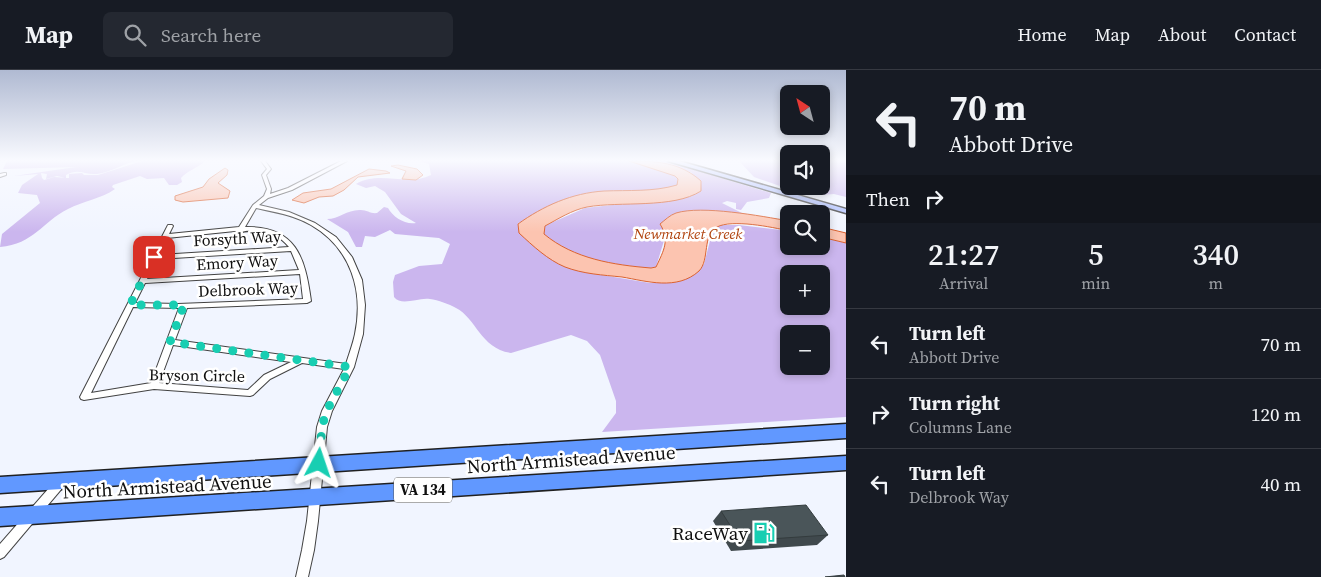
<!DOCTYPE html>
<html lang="en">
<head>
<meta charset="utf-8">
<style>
  body { margin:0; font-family:"Source Serif 4",serif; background:#242831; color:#f1f3f6; height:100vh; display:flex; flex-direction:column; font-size:19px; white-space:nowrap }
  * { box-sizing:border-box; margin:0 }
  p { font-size:16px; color:#9ea1a6 }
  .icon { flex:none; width:28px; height:28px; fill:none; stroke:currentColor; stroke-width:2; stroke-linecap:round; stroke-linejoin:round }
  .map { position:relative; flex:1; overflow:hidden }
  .panel { display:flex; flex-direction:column; background:#171b24; width:475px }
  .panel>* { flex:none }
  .guide { background:#171b24; color:#f1f3f6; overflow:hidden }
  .needle { width:32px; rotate:324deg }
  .fabs { position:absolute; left:780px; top:15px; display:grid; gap:10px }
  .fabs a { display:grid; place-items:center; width:50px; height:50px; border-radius:8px; background:#171b24; box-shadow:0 2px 8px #0003; font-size:25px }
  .pin { position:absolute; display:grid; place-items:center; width:42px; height:42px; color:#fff; margin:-21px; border-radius:10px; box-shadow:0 2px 8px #0006 }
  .me { position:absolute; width:55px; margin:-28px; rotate:5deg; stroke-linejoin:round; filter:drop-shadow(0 0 4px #0008) }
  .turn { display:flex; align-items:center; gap:18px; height:105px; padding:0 20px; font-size:22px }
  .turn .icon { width:65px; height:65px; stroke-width:2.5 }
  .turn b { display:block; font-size:35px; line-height:42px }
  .then { display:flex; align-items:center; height:48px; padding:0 20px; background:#0003; gap:10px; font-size:19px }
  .eta { display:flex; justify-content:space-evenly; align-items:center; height:85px; text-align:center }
  .eta b { font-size:30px; font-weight:600; line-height:35px }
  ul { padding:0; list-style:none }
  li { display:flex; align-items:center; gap:15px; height:70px; padding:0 20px; border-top:1px solid #363941 }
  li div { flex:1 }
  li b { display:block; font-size:19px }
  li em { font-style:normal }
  header { display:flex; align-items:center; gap:30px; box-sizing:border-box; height:70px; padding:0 25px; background:#171b24; border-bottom:1px solid #363941 }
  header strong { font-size:24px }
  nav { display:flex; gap:28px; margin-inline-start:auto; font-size:18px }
  .search { width:350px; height:45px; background:#242831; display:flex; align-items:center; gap:12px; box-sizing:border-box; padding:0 18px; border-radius:8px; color:#9ea1a6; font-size:19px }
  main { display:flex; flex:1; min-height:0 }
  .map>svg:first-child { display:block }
  .green { fill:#cbb6ee; fill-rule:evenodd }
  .water { fill:#fcc4b0; stroke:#db612f }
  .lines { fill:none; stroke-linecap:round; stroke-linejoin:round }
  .street-casing { stroke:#424242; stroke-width:2 }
  .secondary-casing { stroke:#313131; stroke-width:3 }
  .primary-casing { stroke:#202020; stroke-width:3 }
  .street { fill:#fff; fill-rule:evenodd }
  .secondary { fill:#acbeff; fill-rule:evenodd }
  .primary { fill:#6198ff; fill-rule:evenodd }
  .wall { fill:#40494d }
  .building { fill:#4a5559; stroke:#343c3e }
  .route { stroke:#18ceb2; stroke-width:9; stroke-dasharray:0 16.2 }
  .labels { text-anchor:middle; stroke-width:5; stroke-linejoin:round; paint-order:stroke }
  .far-water-label { font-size:15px; font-style:italic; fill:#af400a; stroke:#fff }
  .shield { fill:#fff; stroke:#575757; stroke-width:1 }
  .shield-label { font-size:15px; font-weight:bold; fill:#0f0f0f }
  .street-label { font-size:16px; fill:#0f0f0f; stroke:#fff }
  .near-street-label { font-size:19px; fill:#0f0f0f; stroke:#fff }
  .near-poi-label { font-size:19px; fill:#0f0f0f; stroke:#fff; text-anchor:end }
</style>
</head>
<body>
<header>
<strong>Map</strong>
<div class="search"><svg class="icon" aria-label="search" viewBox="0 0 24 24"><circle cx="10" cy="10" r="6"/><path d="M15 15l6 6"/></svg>Search here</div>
<nav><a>Home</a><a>Map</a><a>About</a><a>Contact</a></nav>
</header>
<main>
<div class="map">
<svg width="846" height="507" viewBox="0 0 846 507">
  <rect width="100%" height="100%" fill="#f1f5ff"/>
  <!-- green -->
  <g class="green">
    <path d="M7,91H136C122,94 112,102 97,104C85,105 78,98 66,105V108L57,106L46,109L47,104L41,103L42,108L44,110L54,107L69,108V104L82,103L84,105H98L142,91H205C198,98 188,100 181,108L182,112L177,115H169L164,108L147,109L140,106L113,115L112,117L115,119C101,129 83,131 68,139C42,152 34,174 0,177L2,164L40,133L37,125L18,123L22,115L38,104L14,106L76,97L3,99Z"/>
    <path d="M419,91H629L676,106L678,109L677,115L659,120L633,121L518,153L584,202L650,213L676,212L698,202L704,194L713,159L719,155H739L789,161V176H821V167L846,173V347L602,362L616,343V331L600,285L587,271L571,265L511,283C481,279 476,248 456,238C449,234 438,230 430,229C418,227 402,237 394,227L393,212L395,205L419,196L442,194L450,174L439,168L395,164L390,160L375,167L365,166L362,177H356L348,162L327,149C339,149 348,139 361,140C367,140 371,144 377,143L384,137L388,138C393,147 405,155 416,153L401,144L385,122L375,116L366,118L356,114C380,100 406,117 431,105L429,94ZM789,204H821V236H789ZM789,264H821V296H789Z"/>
    <path d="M659,91H665L771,123L769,128L747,132L741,140L736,139V133L727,131L722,133L746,145L691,141L666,164L656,197L651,198C614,195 574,189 544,164V156L585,138L693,126L692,103Z"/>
    <path d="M739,91H789V113L780,116L754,107Z"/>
    <path d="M821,91H846V127L834,124L821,125L800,116H821Z"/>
  </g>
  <!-- water -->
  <g class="water">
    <path d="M629,91C656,91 680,92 701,111V121C673,139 620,131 587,137C572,140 558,149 545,156L544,164C574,189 614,195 651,198L656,197C664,180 670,170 660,154C665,150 670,145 676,143C702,135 761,146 789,151V161C772,157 732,149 717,157C702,164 710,190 699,201C677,221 646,211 622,207C603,205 583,204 565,197C548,190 533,176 519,163L518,154C543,136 572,123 604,121C629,120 653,122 677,115L678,109L675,106Z"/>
    <path d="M398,95L417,99L423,105L416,110L402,109L406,101L391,96Z"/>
    <path d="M225,98L228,100L227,105L218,113L230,121L228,128L183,132L175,130V126L203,117L209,109Z"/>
    <path d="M369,99L386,101L390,103L358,107L344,120L333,126L319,127L304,133L292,130L303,123L331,119Z"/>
    <path d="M821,157L846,163V173L821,167Z"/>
  </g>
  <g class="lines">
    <!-- street casing -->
    <g class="street-casing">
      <g id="street">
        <path d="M261,91H265L271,99L266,105L271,119L270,124L288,118L341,91H347L292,120L268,128L259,135L289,142L315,153L336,167L352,187L362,210L365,235L363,264L354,297L332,341L327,357L318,451L314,480L308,507H296L302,480L307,451L317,357L322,341L344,299L302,293L270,309L253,325L250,326L154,319L84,330L81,329L80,327L168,155H172L173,156L169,164L239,157L253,135L264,126L267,119L262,105L267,99ZM256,138C275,142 294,145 311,155C351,178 364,221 355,264C353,274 349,284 346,294L175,270L187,238L307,233L311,231C305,187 296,156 245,157ZM235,161L240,163C245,160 250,161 256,161C270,162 280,166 289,177L159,185L167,168ZM291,181L299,200L147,209L157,189ZM300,204L303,229L178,234L135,233L145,213ZM133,237L179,238L151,313L91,323ZM173,275L291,292L264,305L248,320L159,313Z"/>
        <path d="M4,103H6V105L0,107V104Z"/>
        <path d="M60,408L64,410L65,413L64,416L4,487L0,489V474L56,410Z"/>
      </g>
    </g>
    <!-- secondary casing -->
    <g class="secondary-casing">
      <path id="secondary" d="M668,91H679L846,139V143Z"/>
    </g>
    <!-- primary casing -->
    <g class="primary-casing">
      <g id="primary">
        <path d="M846,354V368L0,423V407Z"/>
        <path d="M846,386V400L0,456V438Z"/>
      </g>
    </g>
    <!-- street -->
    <use href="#street" class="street"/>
    <!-- secondary -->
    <use href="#secondary" class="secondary"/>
    <!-- primary -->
    <use href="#primary" class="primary"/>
  </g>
  <!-- wall -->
  <path class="wall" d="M721,441L828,465L817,475L731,481L713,451Z"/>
  <!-- building -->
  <g class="building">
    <path d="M806,435L828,465L740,471L721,441Z"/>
    <path d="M844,505L845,507H825Z"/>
  </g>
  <!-- sky -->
  <linearGradient id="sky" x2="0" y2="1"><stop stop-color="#b0bad2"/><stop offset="0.56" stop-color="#f9faff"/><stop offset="1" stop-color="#f9faff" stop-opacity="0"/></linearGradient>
  <rect width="846" height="162" fill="url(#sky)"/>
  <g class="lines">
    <!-- route -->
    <path class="route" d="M154,187L130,235H184L170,272L350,297L326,342L322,357L319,393"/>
  </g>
  <!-- icons -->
  <defs>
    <g id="fuel-bare" transform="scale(1.725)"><path d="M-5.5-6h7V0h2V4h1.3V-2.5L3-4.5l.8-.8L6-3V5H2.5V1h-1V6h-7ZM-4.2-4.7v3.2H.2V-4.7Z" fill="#18ceb2" stroke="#fff" stroke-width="2.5" paint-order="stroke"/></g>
  </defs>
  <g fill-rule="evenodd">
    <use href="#fuel-bare" x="764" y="463"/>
  </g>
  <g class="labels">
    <!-- far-water labels -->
    <g class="far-water-label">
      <text x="688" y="169">Newmarket Creek</text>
    </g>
    <!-- shield labels -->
    <rect class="shield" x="394" y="407.5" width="58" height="25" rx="4"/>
    <g class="shield-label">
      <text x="423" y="425">VA 134</text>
    </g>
    <!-- street labels -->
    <g class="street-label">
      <text transform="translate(237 168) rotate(-3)" y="6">Forsyth Way</text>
      <text transform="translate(237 192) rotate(-3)" y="6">Emory Way</text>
      <text transform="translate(248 219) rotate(-2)" y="6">Delbrook Way</text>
      <text transform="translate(197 305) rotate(1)" y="6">Bryson Circle</text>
    </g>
    <!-- near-street labels -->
    <g class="near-street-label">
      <text transform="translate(571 389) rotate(-4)" y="7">North Armistead Avenue</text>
      <text transform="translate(167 416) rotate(-3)" y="7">North Armistead Avenue</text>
    </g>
    <!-- near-poi labels -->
    <g class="near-poi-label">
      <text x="748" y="470">RaceWay</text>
    </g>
  </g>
</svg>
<div class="fabs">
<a><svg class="needle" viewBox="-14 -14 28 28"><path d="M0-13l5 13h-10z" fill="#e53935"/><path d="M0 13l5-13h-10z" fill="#9ea1a6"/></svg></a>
<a><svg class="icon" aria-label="sound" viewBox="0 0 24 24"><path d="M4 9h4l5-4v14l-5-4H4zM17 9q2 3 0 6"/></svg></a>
<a><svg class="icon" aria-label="search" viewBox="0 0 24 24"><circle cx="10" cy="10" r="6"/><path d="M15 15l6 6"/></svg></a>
<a>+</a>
<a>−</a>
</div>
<div class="pin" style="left:154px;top:187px;background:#d93025"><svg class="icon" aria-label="arrive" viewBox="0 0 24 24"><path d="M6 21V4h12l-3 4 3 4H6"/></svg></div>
<svg class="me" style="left:319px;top:393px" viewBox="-20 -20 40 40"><path d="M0-17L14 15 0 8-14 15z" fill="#18ceb2" stroke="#fff" stroke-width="4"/></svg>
</div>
<section class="panel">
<div class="guide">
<div class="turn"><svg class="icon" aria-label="left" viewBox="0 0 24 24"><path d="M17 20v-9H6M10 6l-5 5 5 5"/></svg><div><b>70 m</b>Abbott Drive</div></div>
<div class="then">Then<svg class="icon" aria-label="right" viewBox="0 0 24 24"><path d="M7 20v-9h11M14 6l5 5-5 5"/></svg></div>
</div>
<div class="eta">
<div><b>21:27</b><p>Arrival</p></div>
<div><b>5</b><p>min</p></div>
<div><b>340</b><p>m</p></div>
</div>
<ul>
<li><svg class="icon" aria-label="left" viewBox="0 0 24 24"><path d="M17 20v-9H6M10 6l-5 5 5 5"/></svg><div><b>Turn left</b><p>Abbott Drive</p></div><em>70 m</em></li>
<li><svg class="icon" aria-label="right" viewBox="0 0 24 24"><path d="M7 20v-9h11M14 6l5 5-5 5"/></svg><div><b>Turn right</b><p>Columns Lane</p></div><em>120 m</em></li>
<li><svg class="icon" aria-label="left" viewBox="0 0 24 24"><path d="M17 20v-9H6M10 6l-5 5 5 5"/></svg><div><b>Turn left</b><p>Delbrook Way</p></div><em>40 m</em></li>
</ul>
</section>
</main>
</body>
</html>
